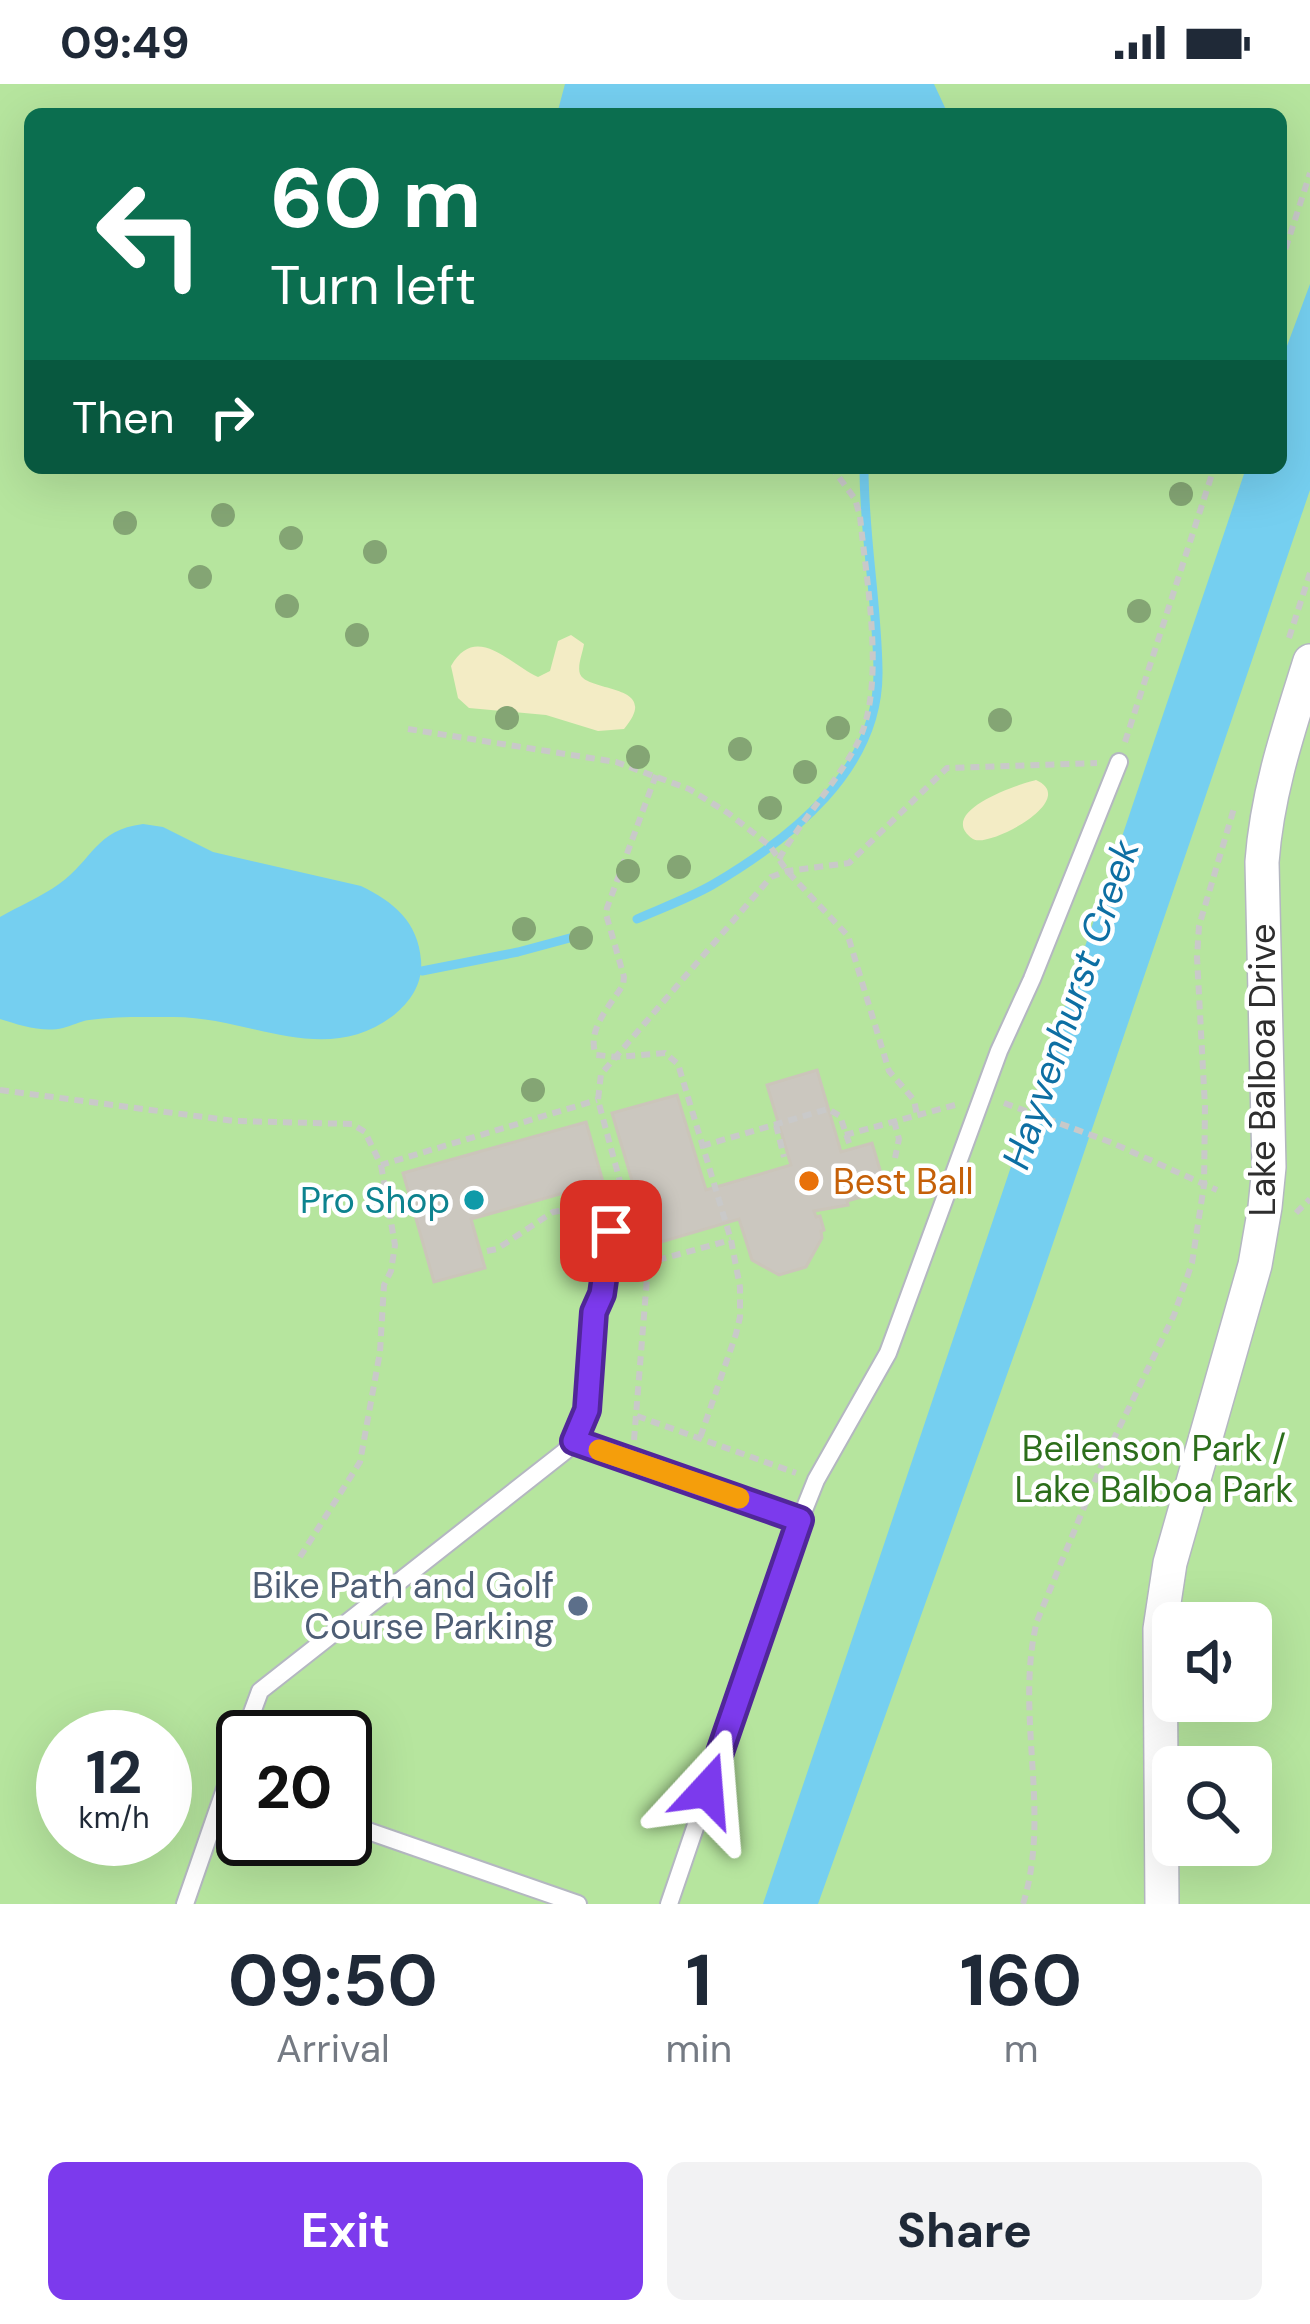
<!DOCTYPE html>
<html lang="en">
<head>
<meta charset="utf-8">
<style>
  body { margin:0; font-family:"DM Sans",sans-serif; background:#f2f2f3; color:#1f2937; height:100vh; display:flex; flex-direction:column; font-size:45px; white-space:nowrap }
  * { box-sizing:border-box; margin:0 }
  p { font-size:39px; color:#747a83 }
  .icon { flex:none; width:66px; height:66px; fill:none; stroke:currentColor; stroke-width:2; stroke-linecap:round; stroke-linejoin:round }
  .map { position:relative; height:1820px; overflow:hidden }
  .sheet { display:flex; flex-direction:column; background:#fff; flex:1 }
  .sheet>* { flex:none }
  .top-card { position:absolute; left:24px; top:24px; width:1263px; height:366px; border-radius:18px; box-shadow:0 12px 48px #0002; background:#0b6e4f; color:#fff; overflow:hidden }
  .fabs { position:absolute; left:1152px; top:1518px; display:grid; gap:24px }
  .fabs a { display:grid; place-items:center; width:120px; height:120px; border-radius:18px; background:#fff; box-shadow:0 12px 48px #0002; font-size:60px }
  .speed { position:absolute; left:36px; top:1626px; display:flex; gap:24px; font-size:60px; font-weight:700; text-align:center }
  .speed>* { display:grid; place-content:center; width:156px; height:156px; border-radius:50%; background:#fff; box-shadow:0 12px 48px #0002; line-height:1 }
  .speed small { font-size:30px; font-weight:400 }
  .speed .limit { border:6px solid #111; border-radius:18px; background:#fff; color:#111 }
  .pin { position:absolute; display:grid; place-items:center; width:102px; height:102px; color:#fff; margin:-51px; border-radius:24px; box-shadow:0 6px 18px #0006 }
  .me { position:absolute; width:132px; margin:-66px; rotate:19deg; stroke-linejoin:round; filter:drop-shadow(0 0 9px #0008) }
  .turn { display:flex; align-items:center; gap:42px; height:252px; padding:0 48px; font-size:54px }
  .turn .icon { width:156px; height:156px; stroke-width:2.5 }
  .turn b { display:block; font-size:84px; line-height:102px }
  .then { display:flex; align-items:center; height:114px; padding:0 48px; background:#0003; gap:24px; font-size:45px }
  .eta { display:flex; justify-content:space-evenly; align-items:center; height:204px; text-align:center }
  .eta b { font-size:72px; font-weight:700; line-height:84px }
  .action { display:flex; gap:24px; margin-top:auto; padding:24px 48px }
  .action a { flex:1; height:138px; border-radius:18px; background:#7c3aed; color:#fff; font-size:48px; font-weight:700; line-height:138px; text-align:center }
  .action a+a { background:#f2f2f3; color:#1f2937 }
  .status { display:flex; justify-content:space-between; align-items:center; height:84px; padding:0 60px; background:#fff; direction:ltr }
  .status svg { height:33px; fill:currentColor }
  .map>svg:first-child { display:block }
  .green { fill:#b6e59e; fill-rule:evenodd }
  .sand { fill:#f3ecc5 }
  .water { fill:#75cff0 }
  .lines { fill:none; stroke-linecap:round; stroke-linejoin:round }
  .stream { stroke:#75cff0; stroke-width:9 }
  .building { fill:#cbc7bf; stroke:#cbc5ba; stroke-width:3 }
  .lane-casing { stroke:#b4b7c1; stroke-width:20 }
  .street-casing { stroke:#b4b7c1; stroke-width:36 }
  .path { stroke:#c9c9c9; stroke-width:6; stroke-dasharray:9 6; stroke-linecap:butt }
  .lane { stroke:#fff; stroke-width:16 }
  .street { stroke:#fff; stroke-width:33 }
  .tree { fill:#84a574 }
  .route-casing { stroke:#51269a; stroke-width:30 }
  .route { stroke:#7c3aed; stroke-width:21 }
  .slow { stroke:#f59e0b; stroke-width:21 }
  .food-dot { fill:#e8710a; stroke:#fff; stroke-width:4.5 }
  .culture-dot { fill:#0f9aa8; stroke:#fff; stroke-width:4.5 }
  .service-dot { fill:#5c6f8a; stroke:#fff; stroke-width:4.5 }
  .labels { text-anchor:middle; stroke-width:9; stroke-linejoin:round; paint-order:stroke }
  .street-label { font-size:36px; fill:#2e2e2e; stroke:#fff }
  .food-label { font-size:36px; fill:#c56008; stroke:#fff; text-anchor:start }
  .culture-label { font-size:36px; fill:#0d838f; stroke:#fff; text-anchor:end }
  .park-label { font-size:36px; fill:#2c6e1b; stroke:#fff }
  .service-label { font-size:36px; fill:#4e5e75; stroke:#fff; text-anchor:end }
  .water-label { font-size:39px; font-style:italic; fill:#0d6fa3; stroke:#fff }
</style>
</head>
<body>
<div class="status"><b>09:49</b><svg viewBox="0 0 49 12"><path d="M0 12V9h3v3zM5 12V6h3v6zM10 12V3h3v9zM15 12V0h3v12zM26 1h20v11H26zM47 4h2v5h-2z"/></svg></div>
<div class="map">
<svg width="1310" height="1820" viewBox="0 0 1310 1820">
  <rect width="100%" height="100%" fill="#efe9e1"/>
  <!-- green -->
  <path class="green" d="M0,0H1310V1820H0ZM30,30H1281V384H30ZM1173,1539H1251V1617H1173ZM63,1653H165V1755H63ZM243,1653H345V1755H243ZM1173,1683H1251V1761H1173Z"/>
  <!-- sand -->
  <g class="sand">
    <path d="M571,551L584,560C583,568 577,582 580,590C588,609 663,599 624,645L598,647L546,631L469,624L458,614L451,582C476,538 509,580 538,593L550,587L558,557Z"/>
    <path d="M1036,696C1081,716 987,765 973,755C934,728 1019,700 1036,696Z"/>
  </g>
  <!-- water -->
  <g class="water">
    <path d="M565,0H934L948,30H557Z"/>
    <path d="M1310,200V406L1034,1215L818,1820H763L1246,384H1281V278Z"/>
    <path d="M143,740L163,743L213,768L361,802C394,818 418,838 421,876C423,899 411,917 394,931C324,985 250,932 172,933C146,933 116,932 89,936C80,937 72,942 63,944C43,949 19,941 0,935V833C19,822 41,813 59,800C93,776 95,746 143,740Z"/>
  </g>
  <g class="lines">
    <!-- stream -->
    <g class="stream">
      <path d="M637,835C662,824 689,814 712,801C790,755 880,686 878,586C877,518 864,452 864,384"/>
      <path d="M422,887L518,868L581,851"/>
    </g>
  </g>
  <!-- building -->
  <g class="building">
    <path d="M817,986L841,1068L872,1059L886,1106L847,1117L848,1121L814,1127L816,1133L820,1132L824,1146L821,1147L822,1154L806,1183L779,1191L752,1176L739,1135L651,1161L612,1029L677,1011L706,1106L791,1081L767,1001Z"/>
    <path d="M586,1038L603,1098L471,1135L485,1184L434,1198L403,1089Z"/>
  </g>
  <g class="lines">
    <!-- lane casing -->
    <g class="lane-casing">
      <g id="lane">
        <path d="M574,1357L800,1436L669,1820"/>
        <path d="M800,1436L816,1396L888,1269L999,967L1032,895L1119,678"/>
        <path d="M243,1653L260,1607L564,1368L574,1357L587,1326L594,1228L602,1210L612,1147"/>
        <path d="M345,1739L578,1820"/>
        <path d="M185,1820L243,1653"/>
      </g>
    </g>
    <!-- street casing -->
    <g class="street-casing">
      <path id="street" d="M1162,1820L1160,1545L1170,1479L1255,1181L1265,1123L1269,1083L1262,778C1267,708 1289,644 1310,577"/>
    </g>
    <!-- path -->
    <g class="path">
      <path d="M1281,179L1310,89"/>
      <path d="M1289,554L1310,489"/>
      <path d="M408,645L616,678L689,705L728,729L770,762L787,787L848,852L889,987L914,1016L917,1031"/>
      <path d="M1125,658L1214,384"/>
      <path d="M656,691L607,824L606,830L624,893L623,901C610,922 586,946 596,971L617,973L665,969L678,980L731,1156L740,1203V1233L736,1250L700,1354"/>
      <path d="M779,775C802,735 835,701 857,660C887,603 866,497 860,432L855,415L832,384"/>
      <path d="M0,1006L234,1037L352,1040L365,1048L381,1081L597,1016"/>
      <path d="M1004,1019L1110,1058L1217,1106"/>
      <path d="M894,1037L899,1055L895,1074"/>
      <path d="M776,1041L784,1073"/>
      <path d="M845,1051L955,1021"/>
      <path d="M702,1062L828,1025L840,1032L851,1065"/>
      <path d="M1296,1129L1310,1115"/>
      <path d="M629,1131L598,1016L601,990L771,793L787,787L849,779L947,684L1097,679"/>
      <path d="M487,1167L497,1165L553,1128L625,1117"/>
      <path d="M643,1180L731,1156"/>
      <path d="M637,1332L796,1389"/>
      <path d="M634,1356L647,1194L636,1155"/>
      <path d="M300,1473L360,1378L380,1268L384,1201L391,1187L395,1161L381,1081"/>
      <path d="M1023,1820C1052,1728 1014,1630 1037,1537L1104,1375L1174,1231L1192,1179L1204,1101L1205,1023L1197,873L1199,842L1235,721"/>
    </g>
    <!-- lane -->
    <use href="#lane" class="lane"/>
    <!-- street -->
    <use href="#street" class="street"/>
  </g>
  <!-- trees -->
  <g class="tree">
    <circle cx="1181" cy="410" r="12"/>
    <circle cx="223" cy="431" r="12"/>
    <circle cx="125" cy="439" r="12"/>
    <circle cx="291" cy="454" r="12"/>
    <circle cx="375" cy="468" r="12"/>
    <circle cx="200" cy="493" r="12"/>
    <circle cx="287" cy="522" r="12"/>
    <circle cx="1139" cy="527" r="12"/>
    <circle cx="357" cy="551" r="12"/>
    <circle cx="507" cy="634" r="12"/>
    <circle cx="1000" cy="636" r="12"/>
    <circle cx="838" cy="644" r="12"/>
    <circle cx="740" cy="665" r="12"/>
    <circle cx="638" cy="673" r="12"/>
    <circle cx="805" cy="688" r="12"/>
    <circle cx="770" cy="724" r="12"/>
    <circle cx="679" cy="783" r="12"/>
    <circle cx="628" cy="787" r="12"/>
    <circle cx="524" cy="845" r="12"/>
    <circle cx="581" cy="854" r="12"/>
    <circle cx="533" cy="1006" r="12"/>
  </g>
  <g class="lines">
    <!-- route casing -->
    <g class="route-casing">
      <path id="route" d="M611,1147L602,1210L594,1228L587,1326L574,1357L800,1436L707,1706"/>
    </g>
    <!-- route -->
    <use href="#route" class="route"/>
    <!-- slow -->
    <path class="slow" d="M599,1366L739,1414"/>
  </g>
  <!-- markers -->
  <circle class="food-dot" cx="809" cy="1097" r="12"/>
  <circle class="culture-dot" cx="474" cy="1116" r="12"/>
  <circle class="service-dot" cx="578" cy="1522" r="12"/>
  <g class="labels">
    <!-- street labels -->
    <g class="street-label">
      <text transform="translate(1262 986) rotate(-90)" y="13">Lake Balboa Drive</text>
    </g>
    <!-- food labels -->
    <g class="food-label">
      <text x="833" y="1110">Best Ball</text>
    </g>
    <!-- culture labels -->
    <g class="culture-label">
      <text x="450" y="1129">Pro Shop</text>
    </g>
    <!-- park labels -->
    <g class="park-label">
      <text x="1154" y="1377">Beilenson Park /<tspan x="1154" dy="41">Lake Balboa Park</tspan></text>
    </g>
    <!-- service labels -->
    <g class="service-label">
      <text x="554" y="1514">Bike Path and Golf<tspan x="554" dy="41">Course Parking</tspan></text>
    </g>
    <!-- water labels -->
    <g class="water-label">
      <text transform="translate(1070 920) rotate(-71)" y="14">Hayvenhurst Creek</text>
    </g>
  </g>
</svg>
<div class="fabs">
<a><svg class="icon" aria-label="sound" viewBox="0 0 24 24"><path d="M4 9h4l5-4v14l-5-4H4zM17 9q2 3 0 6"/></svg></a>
<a><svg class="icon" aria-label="search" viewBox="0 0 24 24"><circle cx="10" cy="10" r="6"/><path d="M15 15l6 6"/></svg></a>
</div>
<div class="speed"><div>12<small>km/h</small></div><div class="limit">20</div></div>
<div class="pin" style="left:611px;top:1147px;background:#d93025"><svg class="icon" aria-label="arrive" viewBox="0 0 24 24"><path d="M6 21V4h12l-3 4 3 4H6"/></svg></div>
<svg class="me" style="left:707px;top:1706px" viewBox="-20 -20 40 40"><path d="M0-17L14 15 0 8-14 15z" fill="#7c3aed" stroke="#fff" stroke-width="4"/></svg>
<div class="top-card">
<div class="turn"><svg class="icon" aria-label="left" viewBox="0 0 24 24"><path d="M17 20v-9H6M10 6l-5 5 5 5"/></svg><div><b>60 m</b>Turn left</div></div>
<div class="then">Then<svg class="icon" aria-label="right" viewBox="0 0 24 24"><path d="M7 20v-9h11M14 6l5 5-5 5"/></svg></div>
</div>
</div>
<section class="sheet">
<div class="eta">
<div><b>09:50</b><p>Arrival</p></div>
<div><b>1</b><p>min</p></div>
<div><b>160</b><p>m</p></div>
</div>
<div class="action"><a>Exit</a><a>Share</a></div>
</section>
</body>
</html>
